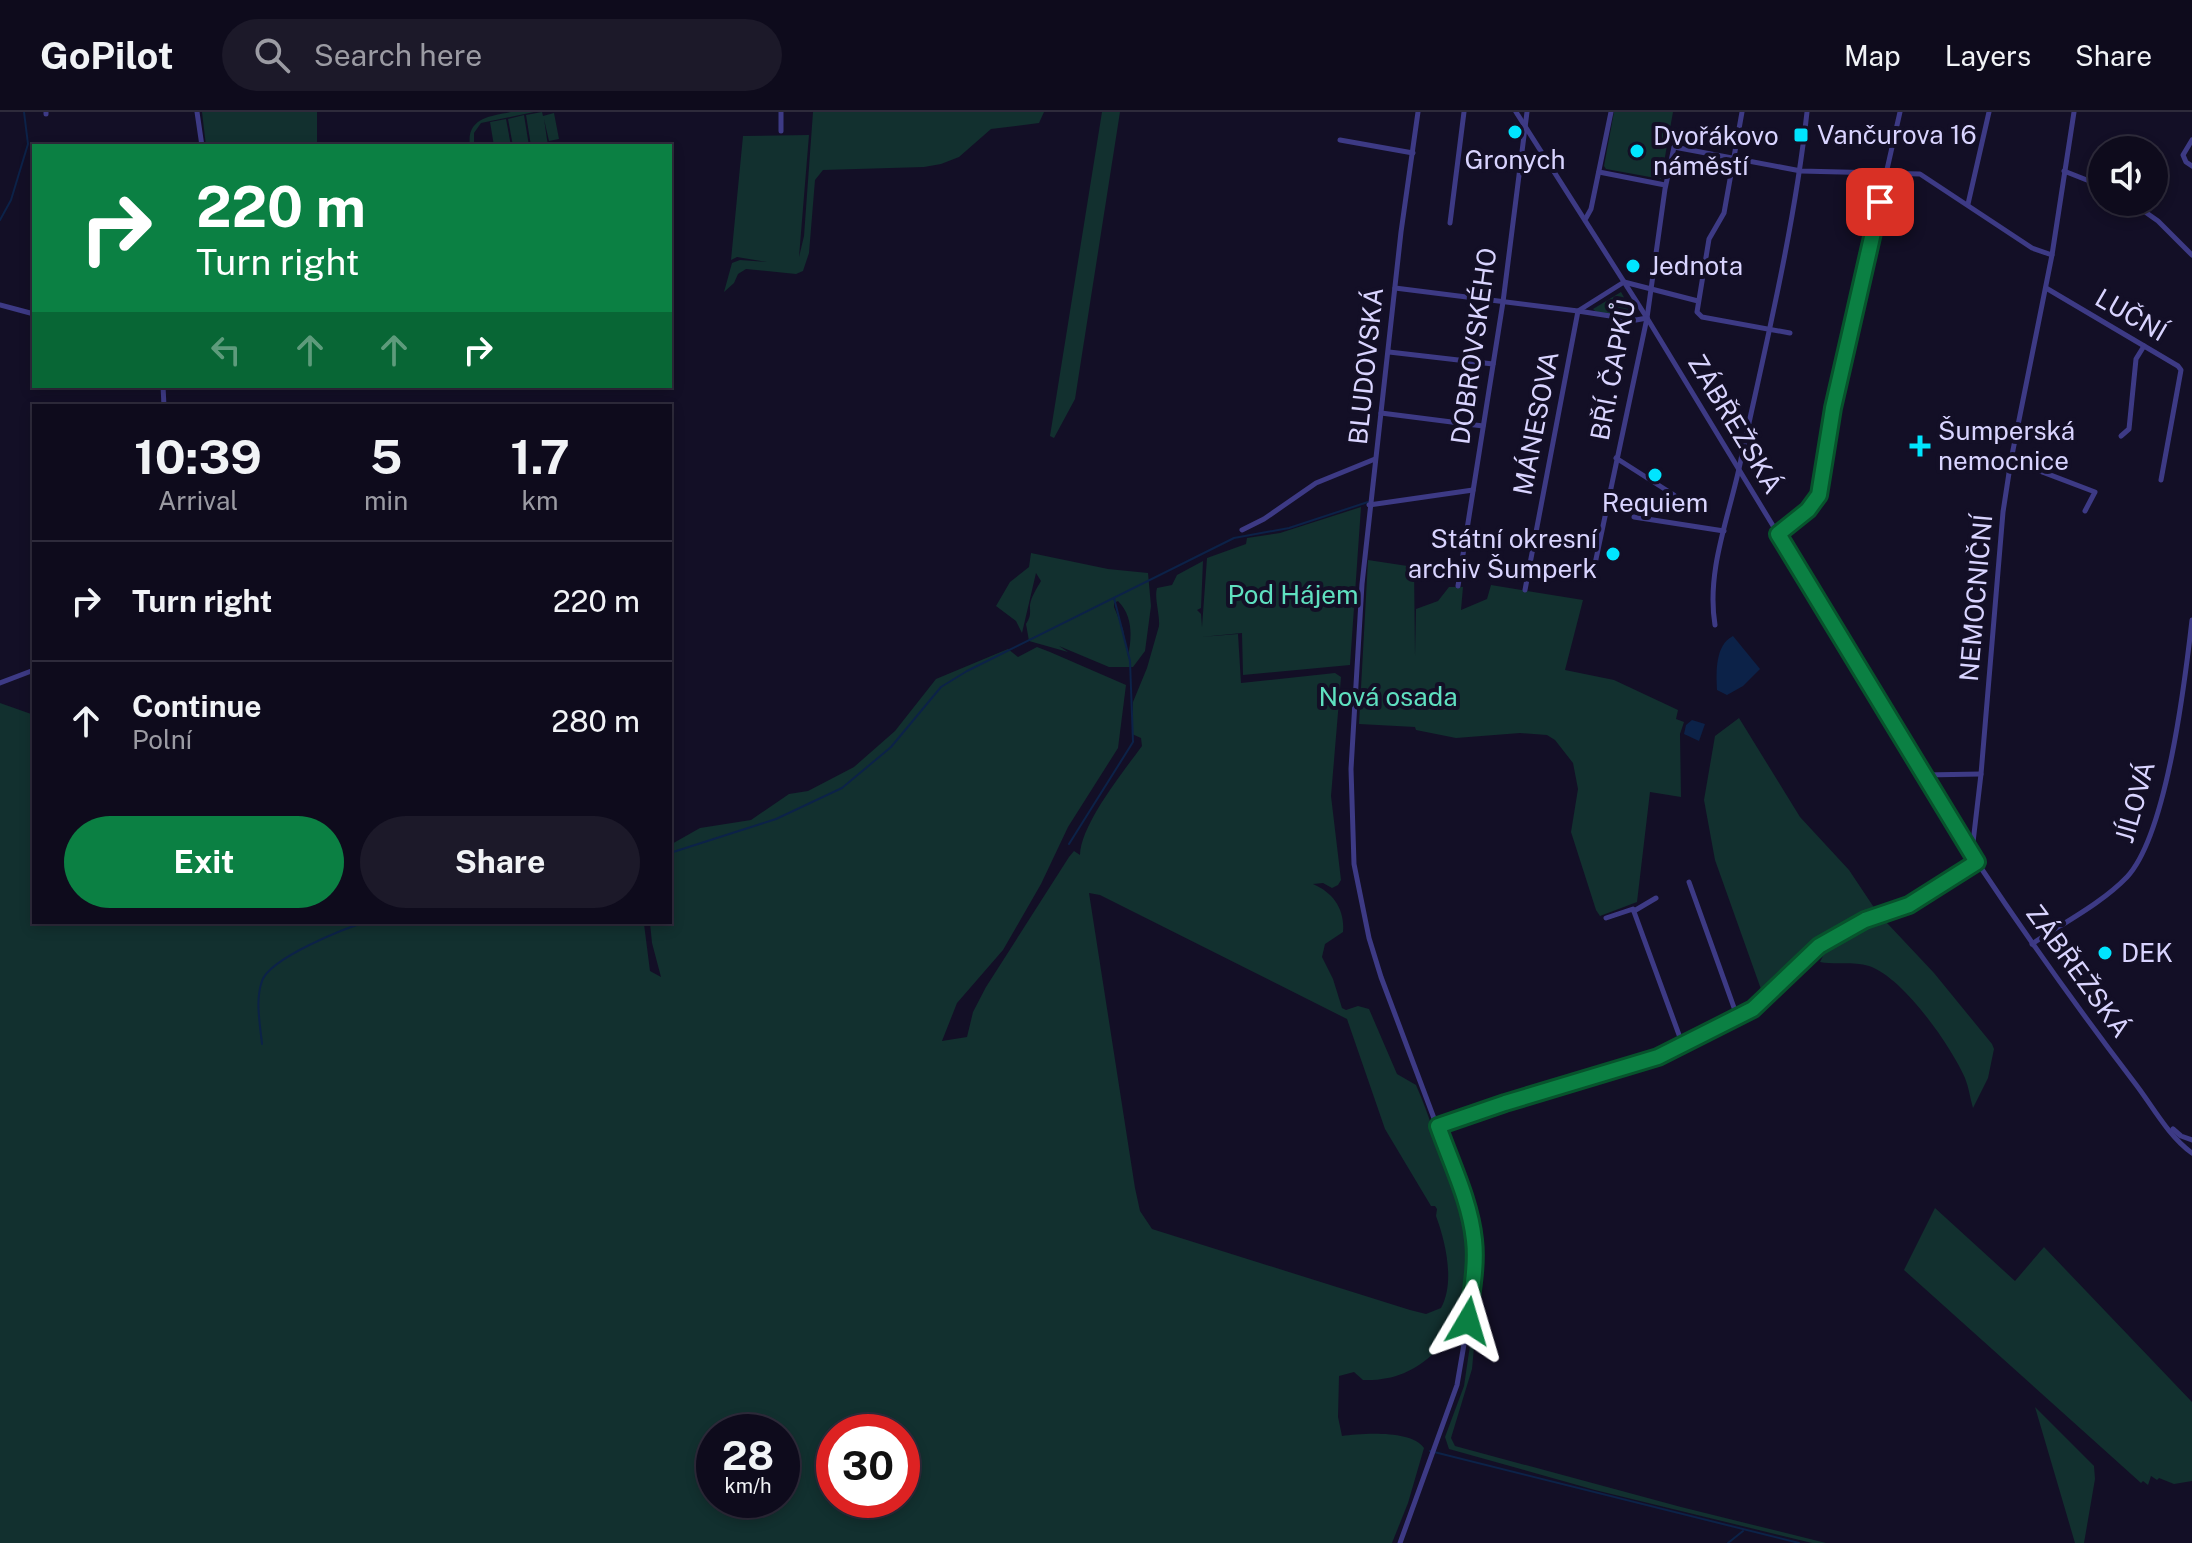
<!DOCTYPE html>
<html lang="en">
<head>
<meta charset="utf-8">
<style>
  body { margin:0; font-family:"Public Sans",sans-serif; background:#1c1929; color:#f1f3f6; height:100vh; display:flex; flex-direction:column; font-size:30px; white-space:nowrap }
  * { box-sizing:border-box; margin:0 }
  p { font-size:26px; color:#9b9ba3 }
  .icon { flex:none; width:44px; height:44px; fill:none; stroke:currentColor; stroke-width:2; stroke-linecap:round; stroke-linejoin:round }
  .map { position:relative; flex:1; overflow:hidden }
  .details { position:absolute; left:32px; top:292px; width:640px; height:520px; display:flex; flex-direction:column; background:#0e0b1c; border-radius:0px; box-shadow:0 4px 12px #0003,0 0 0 2px #2e2b3b }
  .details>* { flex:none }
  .guide { position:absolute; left:32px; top:32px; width:640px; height:244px; border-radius:0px; box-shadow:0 4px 12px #0003,0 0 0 2px #2e2b3b; background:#0b8043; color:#fff; overflow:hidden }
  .controls { position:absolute; left:2088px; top:24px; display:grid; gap:16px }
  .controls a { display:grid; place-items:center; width:80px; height:80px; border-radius:50%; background:#0e0b1c; box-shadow:0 4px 12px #0003,0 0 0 2px #2e2b3b; font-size:40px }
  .speed { position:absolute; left:696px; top:1302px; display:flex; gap:16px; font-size:40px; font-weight:700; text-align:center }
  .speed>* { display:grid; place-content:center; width:104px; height:104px; border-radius:50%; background:#0e0b1c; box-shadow:0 4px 12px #0003,0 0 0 2px #2e2b3b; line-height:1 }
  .speed small { font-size:20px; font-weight:400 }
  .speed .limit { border:12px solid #d22; background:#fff; color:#111 }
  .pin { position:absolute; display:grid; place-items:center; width:68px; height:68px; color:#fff; margin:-34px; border-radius:16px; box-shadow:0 4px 12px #0006 }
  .me { position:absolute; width:88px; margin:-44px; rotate:7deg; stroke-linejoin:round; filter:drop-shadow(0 0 6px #0008) }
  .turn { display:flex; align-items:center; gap:28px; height:168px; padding:0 32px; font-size:36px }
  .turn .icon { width:104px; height:104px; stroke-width:2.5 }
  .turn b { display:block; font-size:56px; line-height:68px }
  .lanes { display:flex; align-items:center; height:76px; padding:0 32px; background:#0003; justify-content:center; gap:40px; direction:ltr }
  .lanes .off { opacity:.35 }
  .eta { display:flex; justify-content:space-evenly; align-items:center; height:136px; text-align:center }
  .eta b { font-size:48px; font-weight:700; line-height:56px }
  .primary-button { display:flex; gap:16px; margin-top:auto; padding:16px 32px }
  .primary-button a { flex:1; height:92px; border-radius:48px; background:#0b8043; color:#fff; font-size:32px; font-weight:700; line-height:92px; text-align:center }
  .primary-button a+a { background:#1c1929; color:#f1f3f6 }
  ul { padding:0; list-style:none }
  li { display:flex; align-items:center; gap:24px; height:120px; padding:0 32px; border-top:2px solid #2e2b3b }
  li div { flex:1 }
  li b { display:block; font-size:30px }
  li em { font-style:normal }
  header { display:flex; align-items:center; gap:48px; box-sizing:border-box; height:112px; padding:0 40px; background:#0e0b1c; border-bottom:2px solid #2e2b3b }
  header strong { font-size:38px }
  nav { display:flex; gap:44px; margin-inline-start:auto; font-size:28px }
  .search { width:560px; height:72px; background:#1c1929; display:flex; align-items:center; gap:20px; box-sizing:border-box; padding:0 28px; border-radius:44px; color:#9b9ba3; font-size:30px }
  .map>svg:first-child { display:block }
  .green { fill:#12302f; fill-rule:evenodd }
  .water { fill:#0c2248 }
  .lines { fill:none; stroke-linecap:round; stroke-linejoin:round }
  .stream { stroke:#0c2248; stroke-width:2 }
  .minor { stroke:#3d3a85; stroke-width:5 }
  .route-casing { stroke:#07532c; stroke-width:20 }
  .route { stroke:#0b8043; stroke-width:14 }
  .poi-dot { fill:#00e5ff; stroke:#130f26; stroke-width:3 }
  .labels { text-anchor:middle; stroke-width:8; stroke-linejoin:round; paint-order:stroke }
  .poi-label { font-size:26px; fill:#d9d4ff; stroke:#130f26; text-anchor:start }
  .street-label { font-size:26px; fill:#d9d4ff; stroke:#130f26 }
  .park-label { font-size:26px; fill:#5fe0c0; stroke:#130f26 }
</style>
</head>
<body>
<header>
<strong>GoPilot</strong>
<div class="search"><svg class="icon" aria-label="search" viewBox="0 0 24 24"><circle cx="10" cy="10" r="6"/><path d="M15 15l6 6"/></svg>Search here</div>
<nav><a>Map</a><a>Layers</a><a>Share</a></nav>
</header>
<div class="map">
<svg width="2192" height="1431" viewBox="0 0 2192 1431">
  <rect width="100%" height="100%" fill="#130f26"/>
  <!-- green -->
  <g class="green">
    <path d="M202,0H317V34H206Z"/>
    <path d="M511,0H534L481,11L474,21V34H470C466,6 490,4 511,0Z"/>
    <path d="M542,0L543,4L554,1L559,27L549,29L544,7L548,34H531L526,3Z"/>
    <path d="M813,0H1044L1039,11L991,17L959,45L941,52L924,55L823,58L815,68L809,141L803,159L796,162L746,157L738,162L734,171L724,180L732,151L740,148L767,150L737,145L731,148L743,24L809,23L799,145L804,124Z"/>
    <path d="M1102,0H1120L1075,287L1054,326L1050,324Z"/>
    <path d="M1614,0H1673L1661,67L1606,57L1604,54Z"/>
    <path d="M524,3L529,34H513L508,7Z"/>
    <path d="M506,7L511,34H494L490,10Z"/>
    <path d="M1621,180L1634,203L1630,205L1596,200L1593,197Z"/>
    <path d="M1361,395L1350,553L1243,563L1242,521L1201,525L1238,522L1241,571L1335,561L1341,565L1331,684L1341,768L1338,773L1332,776L1323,771L1313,772C1334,781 1345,798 1343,820L1325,832L1322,845L1333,867L1342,896L1346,898L1358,894L1369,897L1397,962L1416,973C1430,1005 1440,1039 1451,1072C1457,1091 1466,1111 1468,1132C1471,1169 1464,1214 1435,1240C1414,1260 1392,1269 1363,1268L1354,1260L1339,1264L1338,1305L1342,1324C1363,1321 1412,1318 1424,1336L1408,1391L1392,1431H0V591L34,603V810H646L644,812L650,859L661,865L652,831L650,811L670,810V733L700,716L751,708L789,682L808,679L854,655L895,619L936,567L1008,537L1018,545L1037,535L1050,540L1126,573L1118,636L1068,715L1041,772L1003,838L957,891L942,929L967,925L973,900L986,875L1069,745L1074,739L1080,743C1081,712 1123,660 1142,634L1141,626L1132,622L1133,590L1147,556L1159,514C1160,502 1154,486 1157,476L1172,473L1177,463L1203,449L1201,496L1197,498L1201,502L1202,515L1207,446L1246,432L1247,426L1280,421ZM1089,781L1100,783L1347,907L1385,1017L1431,1094H1435L1437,1097L1436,1104C1446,1131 1455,1171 1441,1196L1426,1202L1410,1198L1152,1117L1140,1099L1135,1076ZM714,1320H782V1388H714ZM834,1320H902V1388H834Z"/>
    <path d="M1031,441L1108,457L1148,461L1151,494L1145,539L1133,555H1109L1059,534L1068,540L1029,529L1026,512C1031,504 1030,502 1030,493C1031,485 1037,476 1041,469L1036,461L1022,521L1016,509L996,494L1010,470L1029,455ZM1118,489C1133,504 1132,525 1128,544L1123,517L1114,495V491Z"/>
    <path d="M1368,448L1414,455L1415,544L1416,497L1438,489L1449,475H1463L1461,498L1487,487L1491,473L1583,488L1565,558L1614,568L1678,598L1676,607L1684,610L1680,622L1681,685L1650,680L1637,790L1600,804L1596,798L1571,720L1578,677L1573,651L1555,628L1547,623L1520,621L1456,626L1416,618L1415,615L1359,612Z"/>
    <path d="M1739,606L1800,705L1849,758L1875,797L1818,830L1762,880L1715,748L1704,688L1715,624Z"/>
    <path d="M1875,810L1887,811L1934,861L1992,932L1994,937L1988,966L1973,996C1970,986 1969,976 1965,966C1951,934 1903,865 1869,854C1853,849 1835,853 1820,850L1827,836Z"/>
    <path d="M1935,1096L2015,1169L2044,1135L2192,1290V1369L2174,1372L2159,1366L2157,1368L2151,1364L2148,1373L2143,1369L2141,1371L1904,1158Z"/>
    <path d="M1481,1159L1472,1257L1451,1326L1455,1334L1681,1395L1826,1431H1812L1595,1378L1449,1337L1445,1325L1464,1274Z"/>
    <path d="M2035,1295L2094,1354L2095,1367L2084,1431H2075Z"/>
  </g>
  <!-- water -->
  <g class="water">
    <path d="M1733,524L1760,557L1743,574L1727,583L1717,578C1716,560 1715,533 1733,524Z"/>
    <path d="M1692,608L1705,612L1699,629L1684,622L1686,613Z"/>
  </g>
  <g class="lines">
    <!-- stream -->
    <g class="stream">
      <path d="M0,108L11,88L28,32L24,0"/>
      <path d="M1069,732L1133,630L1130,549L1114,486"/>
      <path d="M670,741L776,707L842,676L891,635L941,575L967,559L1234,426L1289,416L1368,390"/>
      <path d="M262,932C260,911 255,889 262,869C270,846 343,817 366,810"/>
      <path d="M1430,1339L1799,1431"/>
      <path d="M1728,1431L1743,1419"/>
    </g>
    <!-- minor -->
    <g class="minor">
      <path d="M46,0V2"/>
      <path d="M197,0L202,34"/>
      <path d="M1516,0L1647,206L1977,750C2027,825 2079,898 2134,970C2152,993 2168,1024 2192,1041"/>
      <path d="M1742,0L1724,101L1709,127L1697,200L1702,205L1790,221"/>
      <path d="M781,19V0"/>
      <path d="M1340,28L1413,41"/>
      <path d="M2192,28L2183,43L2186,50L2192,54"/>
      <path d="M2064,59L2102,74"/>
      <path d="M1599,60L1665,73"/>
      <path d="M2131,90L2158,109L2192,143"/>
      <path d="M1968,92L1989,0"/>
      <path d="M1586,106L1591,97L1611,0"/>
      <path d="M1450,111L1464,0"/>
      <path d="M1395,176L1578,199L1624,170L1698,189"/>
      <path d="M2046,176L2178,254L2181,258L2161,368"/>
      <path d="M0,193L34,202"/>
      <path d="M1389,240L1493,252"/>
      <path d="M163,274L164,294"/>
      <path d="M1381,301L1483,314"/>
      <path d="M2121,324L2129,317L2136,247L2144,234"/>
      <path d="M1616,346L1674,383"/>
      <path d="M2011,348L2095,380L2085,399"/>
      <path d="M1369,393L1473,378"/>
      <path d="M1634,405L1724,419"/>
      <path d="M1242,418L1264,407L1316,371L1375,347"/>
      <path d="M1778,422L1808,398L1819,383L1833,296L1900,0"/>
      <path d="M1592,466L1647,206L1665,77L1674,35L1801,59L1920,62L2032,136L2052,143"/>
      <path d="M1458,474L1503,190L1527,0"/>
      <path d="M1525,478L1578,199L1636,208L1647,206"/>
      <path d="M1715,513C1706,459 1729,405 1740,352C1765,236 1794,119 1807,0"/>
      <path d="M0,571L34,558"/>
      <path d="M1924,663L1981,662"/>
      <path d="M1972,739L1981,662L2003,400L2011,348L2052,143L2074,0"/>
      <path d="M1689,770L1737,904"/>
      <path d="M1634,799L1656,786"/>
      <path d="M1606,806L1633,797L1682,931"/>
      <path d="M2032,832C2063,811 2101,792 2127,765C2167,722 2185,569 2192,508"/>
      <path d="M1438,1014L1505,991L1658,945L1753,897L1819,834L1865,808L1909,793L1977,750"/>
      <path d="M2173,1017L2181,1024L2192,1028"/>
      <path d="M1400,1431L1457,1273L1468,1209L1475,1136L1465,1089L1381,865L1369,826L1354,752L1351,657L1362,472L1401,120L1418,0"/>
    </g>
  </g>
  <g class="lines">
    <!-- route casing -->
    <g class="route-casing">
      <path id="route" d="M1468,1209C1471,1182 1477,1154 1474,1128C1470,1089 1451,1051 1438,1014L1505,991L1658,945L1753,897L1819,834L1865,808L1909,793L1977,750L1778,422L1808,398L1819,383L1833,296L1880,90"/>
    </g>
    <!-- route -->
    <use href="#route" class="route"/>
  </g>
  <!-- markers -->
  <g class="poi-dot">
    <circle cx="1515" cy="20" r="8"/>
    <rect x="1793" y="15" width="16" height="16" rx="4"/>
    <circle cx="1637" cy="39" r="8"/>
    <circle cx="1633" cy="154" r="8"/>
    <path d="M1916 322h8v8h8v8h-8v8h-8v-8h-8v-8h8z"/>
    <circle cx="1655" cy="363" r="8"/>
    <circle cx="1613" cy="442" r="8"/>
    <circle cx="2105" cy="841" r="8"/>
  </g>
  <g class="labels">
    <!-- poi labels -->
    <g class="poi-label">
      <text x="1817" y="32">Vančurova 16</text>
      <text x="1653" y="33">Dvořákovo<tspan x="1653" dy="30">náměstí</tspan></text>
      <text x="1515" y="57" text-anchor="middle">Gronych</text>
      <text x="1649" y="163">Jednota</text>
      <text x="1938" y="328">Šumperská<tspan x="1938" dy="30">nemocnice</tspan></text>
      <text x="1655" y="400" text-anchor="middle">Requiem</text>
      <text x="1597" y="436" text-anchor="end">Státní okresní<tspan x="1597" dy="30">archiv Šumperk</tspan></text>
      <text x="2121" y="850">DEK</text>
    </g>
    <!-- street labels -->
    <g class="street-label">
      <text transform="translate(2131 203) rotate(30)" y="9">LUČNÍ</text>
      <text transform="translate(1474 234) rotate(-82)" y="9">DOBROVSKÉHO</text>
      <text transform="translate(1366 254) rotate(-84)" y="9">BLUDOVSKÁ</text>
      <text transform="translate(1613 258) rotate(-79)" y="9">BŘÍ. ČAPKŮ</text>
      <text transform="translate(1536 311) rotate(-79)" y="9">MÁNESOVA</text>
      <text transform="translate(1735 312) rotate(59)" y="9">ZÁBŘEŽSKÁ</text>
      <text transform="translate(1976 486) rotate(-85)" y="9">NEMOCNIČNÍ</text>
      <text transform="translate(2135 690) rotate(-74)" y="9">JÍLOVÁ</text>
      <text transform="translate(2078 859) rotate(54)" y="9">ZÁBŘEŽSKÁ</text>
    </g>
    <!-- park labels -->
    <g class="park-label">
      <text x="1293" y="492">Pod Hájem</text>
      <text x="1388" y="594">Nová osada</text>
    </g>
  </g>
</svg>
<div class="controls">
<a><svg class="icon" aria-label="sound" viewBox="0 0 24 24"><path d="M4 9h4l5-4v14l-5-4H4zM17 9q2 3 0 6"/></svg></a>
</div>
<div class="speed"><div>28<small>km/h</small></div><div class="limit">30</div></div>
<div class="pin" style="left:1880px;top:90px;background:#d93025"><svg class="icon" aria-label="arrive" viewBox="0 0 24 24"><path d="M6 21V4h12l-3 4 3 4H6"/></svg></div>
<svg class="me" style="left:1468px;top:1209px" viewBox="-20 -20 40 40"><path d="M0-17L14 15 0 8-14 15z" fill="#0b8043" stroke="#fff" stroke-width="4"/></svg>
<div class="guide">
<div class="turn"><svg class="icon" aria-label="right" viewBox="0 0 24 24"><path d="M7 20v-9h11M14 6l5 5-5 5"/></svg><div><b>220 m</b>Turn right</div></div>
<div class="lanes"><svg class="icon off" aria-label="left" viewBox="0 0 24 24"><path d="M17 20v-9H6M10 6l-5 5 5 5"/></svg><svg class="icon off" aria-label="ahead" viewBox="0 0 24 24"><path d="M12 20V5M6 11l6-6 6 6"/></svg><svg class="icon off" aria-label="ahead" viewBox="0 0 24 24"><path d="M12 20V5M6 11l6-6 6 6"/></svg><svg class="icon" aria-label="right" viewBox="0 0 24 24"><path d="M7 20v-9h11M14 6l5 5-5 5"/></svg></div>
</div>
<section class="details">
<div class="eta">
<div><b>10:39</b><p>Arrival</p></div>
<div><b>5</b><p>min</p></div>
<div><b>1.7</b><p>km</p></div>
</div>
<ul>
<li><svg class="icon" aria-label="right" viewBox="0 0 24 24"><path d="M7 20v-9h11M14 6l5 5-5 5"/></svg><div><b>Turn right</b></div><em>220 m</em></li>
<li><svg class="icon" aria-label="ahead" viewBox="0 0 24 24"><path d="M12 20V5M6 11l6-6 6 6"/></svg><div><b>Continue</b><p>Polní</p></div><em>280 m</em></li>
</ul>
<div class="primary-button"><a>Exit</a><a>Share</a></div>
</section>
</div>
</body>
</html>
